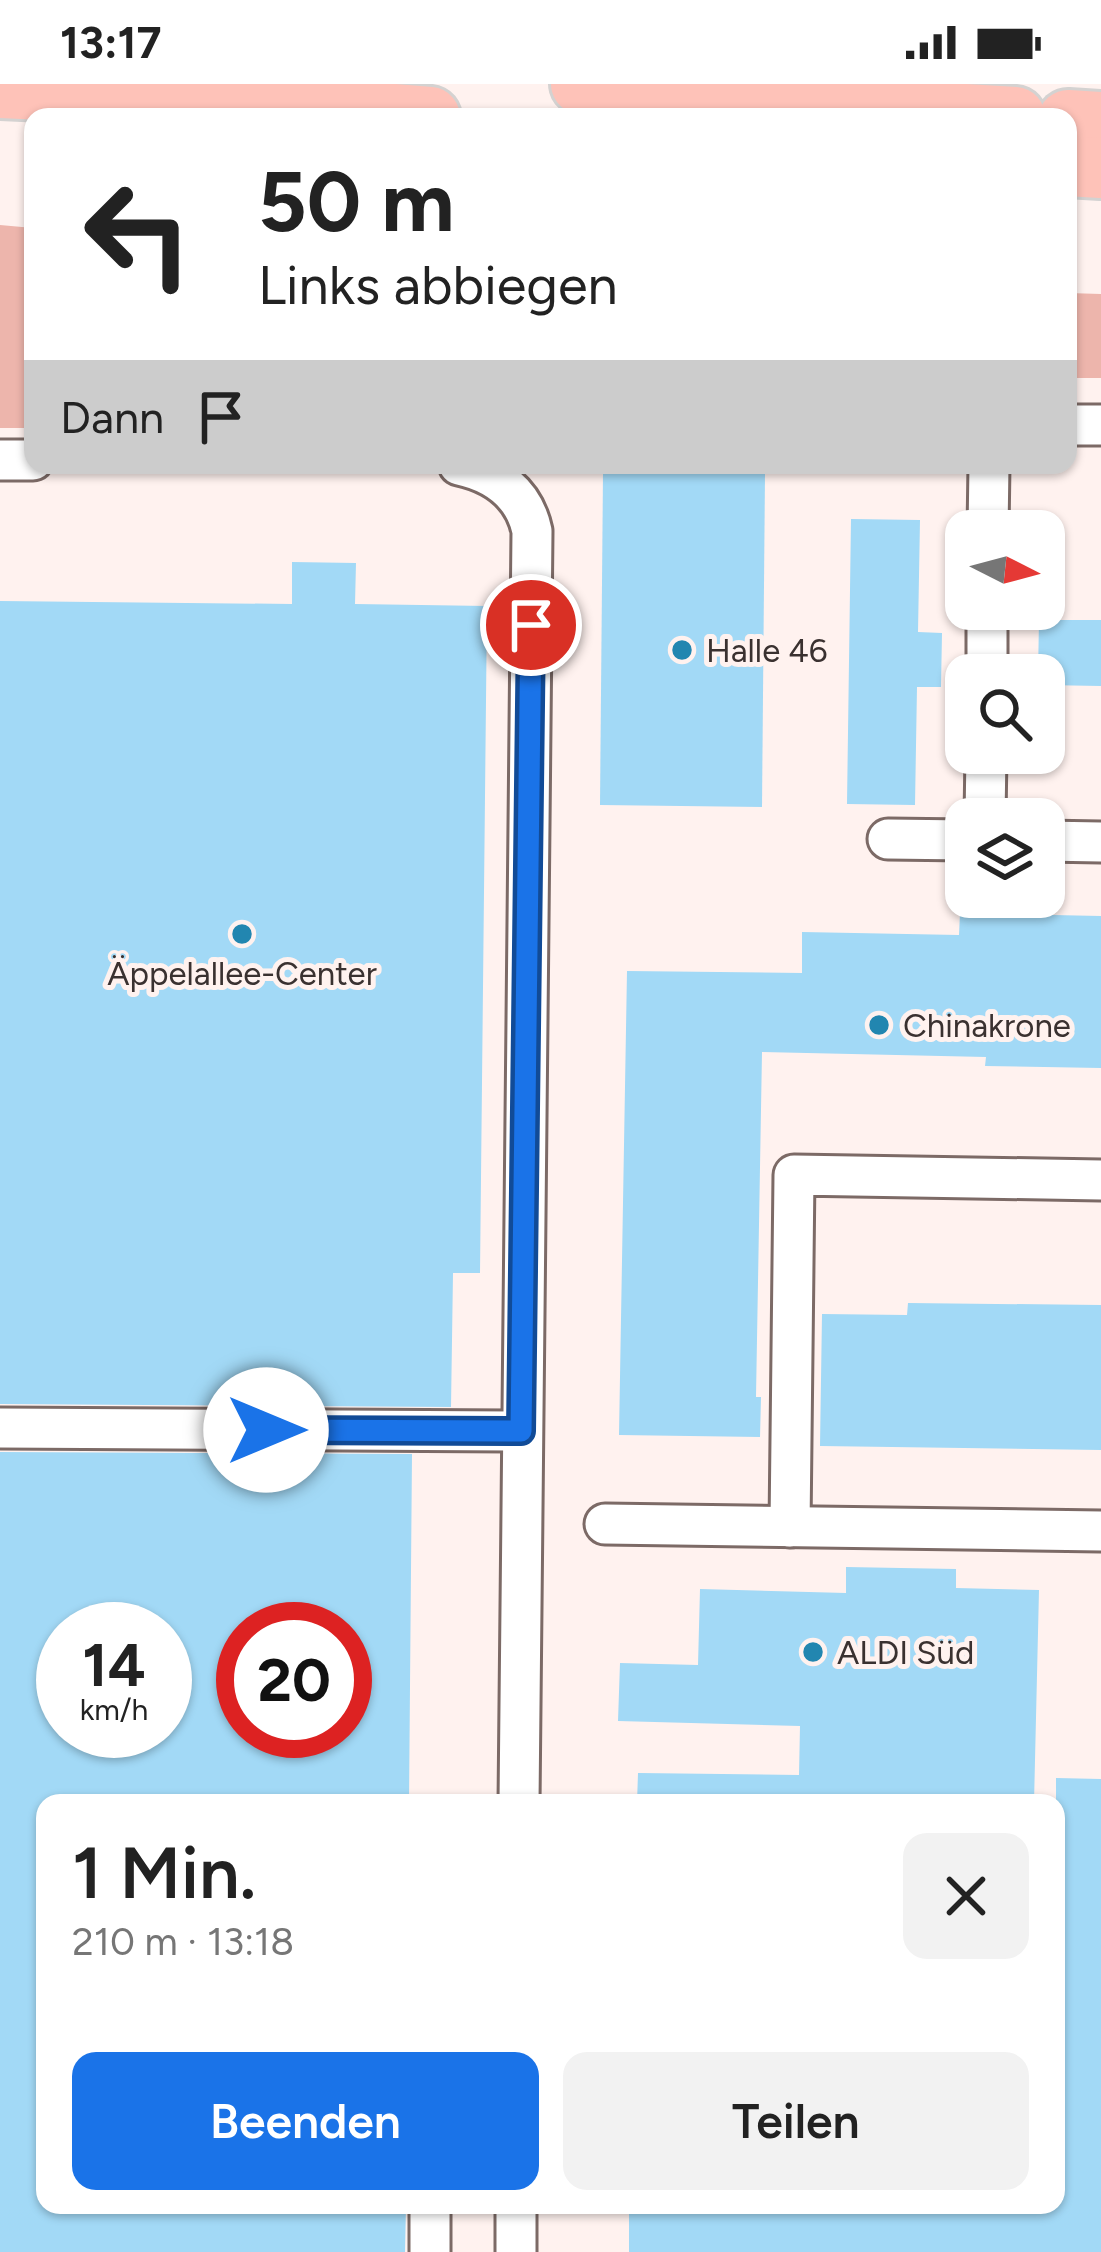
<!DOCTYPE html>
<html lang="de">
<head>
<meta charset="utf-8">
<style>
  body { margin:0; font-family:Figtree,sans-serif; background:#f2f2f2; color:#222; height:100vh; display:flex; flex-direction:column; font-size:45px; white-space:nowrap }
  * { box-sizing:border-box; margin:0 }
  p { font-size:39px; color:#767676 }
  .icon { flex:none; width:66px; height:66px; fill:none; stroke:currentColor; stroke-width:2; stroke-linecap:round; stroke-linejoin:round }
  .map { position:relative; flex:1; overflow:hidden }
  .panel { position:absolute; left:36px; top:1710px; width:1029px; height:420px; display:flex; flex-direction:column; background:#fff; border-radius:24px; box-shadow:0 3px 9px #0004 }
  .panel>* { flex:none }
  .guide { position:absolute; left:24px; top:24px; width:1053px; height:366px; border-radius:24px; box-shadow:0 3px 9px #0004; background:#fff; color:#222; overflow:hidden }
  .needle { width:78px; rotate:96deg }
  .controls { position:absolute; left:945px; top:426px; display:grid; gap:24px }
  .controls a { display:grid; place-items:center; width:120px; height:120px; border-radius:24px; background:#fff; box-shadow:0 3px 9px #0004; font-size:60px }
  .speed { position:absolute; left:36px; top:1518px; display:flex; gap:24px; font-size:60px; font-weight:700; text-align:center }
  .speed>* { display:grid; place-content:center; width:156px; height:156px; border-radius:50%; background:#fff; box-shadow:0 3px 9px #0004; line-height:1 }
  .speed small { font-size:30px; font-weight:400 }
  .speed .limit { border:18px solid #d22; background:#fff; color:#111 }
  .pin { position:absolute; display:grid; place-items:center; width:102px; height:102px; color:#fff; margin:-51px; border:6px solid #fff; border-radius:50%; box-shadow:0 3px 12px #0007 }
  .me { position:absolute; width:132px; margin:-66px; rotate:90deg; stroke-linejoin:round; filter:drop-shadow(0 0 9px #0008) }
  .turn { display:flex; align-items:center; gap:42px; height:252px; padding:0 36px; font-size:54px }
  .turn .icon { width:156px; height:156px; stroke-width:2.5 }
  .turn b { display:block; font-size:84px; line-height:102px }
  .then { display:flex; align-items:center; height:114px; padding:0 36px; background:#0003; gap:24px; font-size:45px }
  .round { display:grid; place-items:center; flex:none; width:126px; height:126px; border-radius:24px; background:#f2f2f2 }
  .headline { display:flex; align-items:center; justify-content:space-between; height:204px; padding:0 36px }
  h1 { font-size:72px; font-weight:600; line-height:90px }
  .button { display:flex; gap:24px; margin-top:auto; padding:24px 36px }
  .button a { flex:1; height:138px; border-radius:24px; background:#1a73e8; color:#fff; font-size:48px; font-weight:600; line-height:138px; text-align:center }
  .button a+a { background:#f2f2f2; color:#222 }
  .status { display:flex; justify-content:space-between; align-items:center; height:84px; padding:0 60px; background:#fff; direction:ltr }
  .status svg { height:33px; fill:currentColor }
  .map>svg:first-child { display:block }
  .green { fill:#edb5ac }
  .building { fill:#a2d9f6; fill-rule:evenodd }
  .lines { fill:none; stroke-linecap:round; stroke-linejoin:round }
  .minor-casing { stroke:#7c6a66; stroke-width:45 }
  .highway-casing { stroke:#d4d2d1; stroke-width:66 }
  .minor { stroke:#fff; stroke-width:39 }
  .highway { stroke:#fec2b8; stroke-width:60 }
  .route-casing { stroke:#114b97; stroke-width:30 }
  .route { stroke:#1a73e8; stroke-width:21 }
  .poi-dot { fill:#2286b0; stroke:#fff2ef; stroke-width:4.5 }
  .labels { text-anchor:middle; stroke-width:10; stroke-linejoin:round; paint-order:stroke }
  .poi-label { font-size:33px; fill:#3a3130; stroke:#fff2ef; text-anchor:start }
</style>
</head>
<body>
<div class="status"><b>13:17</b><svg viewBox="0 0 49 12"><path d="M0 12V9h3v3zM5 12V6h3v6zM10 12V3h3v9zM15 12V0h3v12zM26 1h20v11H26zM47 4h2v5h-2z"/></svg></div>
<div class="map">
<svg width="1101" height="2168" viewBox="0 0 1101 2168">
  <rect width="100%" height="100%" fill="#fff2ef"/>
  <!-- green -->
  <g class="green">
    <path d="M0,141L33,144V344H0Z"/>
    <path d="M1068,209L1101,210V294H1068Z"/>
  </g>
  <!-- building -->
  <g class="building">
    <path d="M603,389L765,390L762,723L600,721Z"/>
    <path d="M851,435L920,436L918,548L942,549L941,603H917L915,721L847,720Z"/>
    <path d="M292,478L356,479L355,520L487,522L480,1189H453L451,1323L0,1320V517L292,520Z"/>
    <path d="M1039,536H1101V602L1044,601V591H1038Z"/>
    <path d="M960,829L1101,832V984L985,982L986,973L762,968L756,1313H761L760,1353L619,1351L627,887L802,889V848L959,851Z"/>
    <path d="M908,1219L1101,1221V1366L820,1362L822,1230L907,1231Z"/>
    <path d="M0,1368L412,1370L409,1719H45V2121H406L405,2168H0ZM63,1545H165V1647H63ZM243,1545H345V1647H243Z"/>
    <path d="M846,1483L956,1485V1504L1039,1506L1034,1719H637L638,1689L799,1691L800,1642L618,1637L620,1579L698,1581L700,1505L846,1509Z"/>
    <path d="M1056,1694L1101,1695V2168H629V2121H1056Z"/>
  </g>
  <g class="lines">
    <!-- minor casing -->
    <g class="minor-casing">
      <g id="minor">
        <path d="M1068,341H1101"/>
        <path d="M0,376H33"/>
        <path d="M459,381C496,389 524,409 532,447L519,1719"/>
        <path d="M988,447L989,381"/>
        <path d="M987,591V525"/>
        <path d="M985,735L986,669"/>
        <path d="M888,755L966,756"/>
        <path d="M1044,757L1101,758"/>
        <path d="M0,1344L521,1347"/>
        <path d="M605,1440L1101,1447"/>
        <path d="M790,1443L794,1091L1101,1096"/>
        <path d="M430,2168V2121"/>
        <path d="M516,2168V2121"/>
      </g>
    </g>
    <!-- highway casing -->
    <g class="highway-casing">
      <g id="highway">
        <path d="M581,0L686,13L1015,33"/>
        <path d="M0,4L193,13L430,33"/>
        <path d="M1068,36L1101,38"/>
        <path d="M1068,82L1101,84"/>
      </g>
    </g>
    <!-- minor -->
    <use href="#minor" class="minor"/>
    <!-- highway -->
    <use href="#highway" class="highway"/>
  </g>
  <g class="lines">
    <!-- route casing -->
    <g class="route-casing">
      <path id="route" d="M266,1346L521,1347L531,541"/>
    </g>
    <!-- route -->
    <use href="#route" class="route"/>
  </g>
  <!-- markers -->
  <g class="poi-dot">
    <circle cx="682" cy="566" r="12"/>
    <circle cx="242" cy="850" r="12"/>
    <circle cx="879" cy="941" r="12"/>
    <circle cx="813" cy="1568" r="12"/>
  </g>
  <g class="labels">
    <!-- poi labels -->
    <g class="poi-label">
      <text x="706" y="578">Halle 46</text>
      <text x="242" y="901" text-anchor="middle">Äppelallee-Center</text>
      <text x="903" y="953">Chinakrone</text>
      <text x="837" y="1580">ALDI Süd</text>
    </g>
  </g>
</svg>
<div class="controls">
<a><svg class="needle" viewBox="-14 -14 28 28"><path d="M0-13l5 13h-10z" fill="#e53935"/><path d="M0 13l5-13h-10z" fill="#767676"/></svg></a>
<a><svg class="icon" aria-label="search" viewBox="0 0 24 24"><circle cx="10" cy="10" r="6"/><path d="M15 15l6 6"/></svg></a>
<a><svg class="icon" aria-label="layers" viewBox="0 0 24 24"><path d="M12 4l9 5-9 5-9-5zM3 14l9 5 9-5"/></svg></a>
</div>
<div class="speed"><div>14<small>km/h</small></div><div class="limit">20</div></div>
<div class="pin" style="left:531px;top:541px;background:#d93025"><svg class="icon" aria-label="arrive" viewBox="0 0 24 24"><path d="M6 21V4h12l-3 4 3 4H6"/></svg></div>
<svg class="me" style="left:266px;top:1346px" viewBox="-20 -20 40 40"><circle r="19" fill="#fff"/><path d="M0-13L10 11 0 6-10 11z" fill="#1a73e8"/></svg>
<div class="guide">
<div class="turn"><svg class="icon" aria-label="left" viewBox="0 0 24 24"><path d="M17 20v-9H6M10 6l-5 5 5 5"/></svg><div><b>50 m</b>Links abbiegen</div></div>
<div class="then">Dann<svg class="icon" aria-label="arrive" viewBox="0 0 24 24"><path d="M6 21V4h12l-3 4 3 4H6"/></svg></div>
</div>
<section class="panel">
<div class="headline"><div><h1>1 Min.</h1><p>210 m · 13:18</p></div><a class="round"><svg class="icon" aria-label="close" viewBox="0 0 24 24"><path d="M6 6l12 12M18 6L6 18"/></svg></a></div>
<div class="button"><a>Beenden</a><a>Teilen</a></div>
</section>
</div>
</body>
</html>
